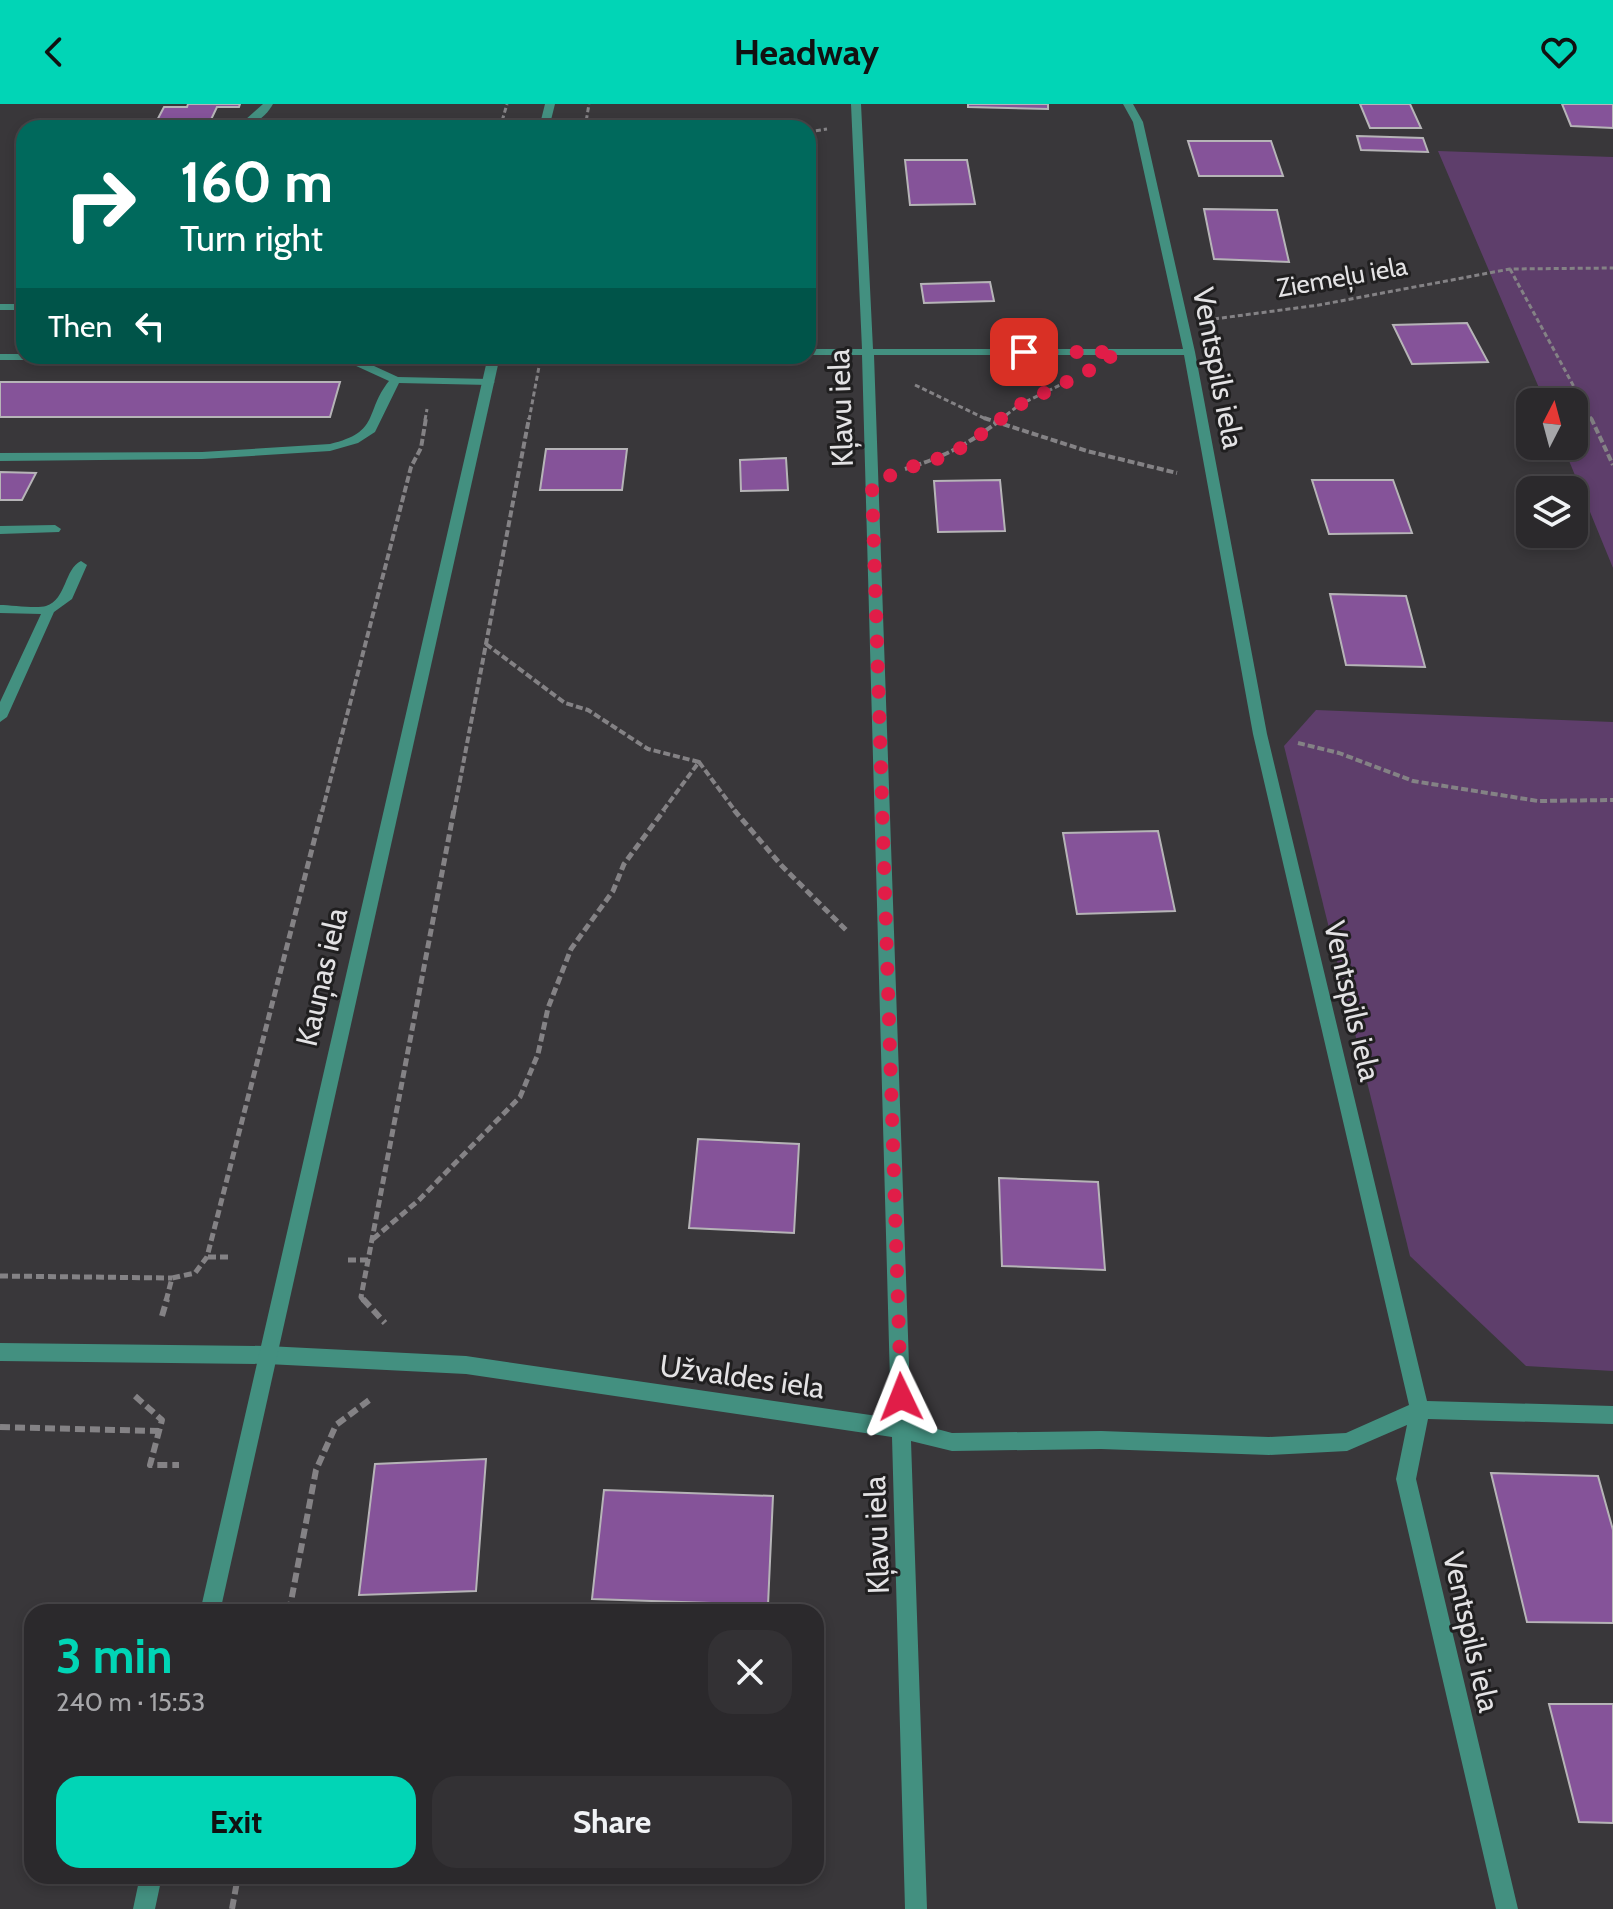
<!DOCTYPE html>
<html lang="en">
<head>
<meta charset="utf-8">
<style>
  body { margin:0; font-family:Cabin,sans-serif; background:#333134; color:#f1f3f6; height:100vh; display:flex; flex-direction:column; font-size:30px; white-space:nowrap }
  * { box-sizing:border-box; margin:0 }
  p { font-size:26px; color:#a6a6a9 }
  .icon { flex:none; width:44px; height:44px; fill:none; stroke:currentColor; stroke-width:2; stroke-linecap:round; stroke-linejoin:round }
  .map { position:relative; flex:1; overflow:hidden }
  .sheet { position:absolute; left:24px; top:1500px; width:800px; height:280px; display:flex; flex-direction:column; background:#2b292c; border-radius:24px; box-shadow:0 4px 12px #0003,0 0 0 2px #474548 }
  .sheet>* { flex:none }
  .banner { position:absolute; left:16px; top:16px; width:800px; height:244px; border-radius:24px; box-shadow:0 4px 12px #0003,0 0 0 2px #474548; background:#00695c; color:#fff; overflow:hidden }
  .needle { width:52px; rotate:6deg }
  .buttons { position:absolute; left:1516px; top:284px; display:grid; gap:16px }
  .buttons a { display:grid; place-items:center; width:72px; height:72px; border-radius:16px; background:#2b292c; box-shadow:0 4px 12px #0003,0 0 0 2px #474548; font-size:40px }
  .pin { position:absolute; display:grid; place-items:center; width:68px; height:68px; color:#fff; margin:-34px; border-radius:16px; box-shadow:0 4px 12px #0006 }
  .me { position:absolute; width:88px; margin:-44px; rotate:358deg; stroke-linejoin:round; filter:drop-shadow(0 0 6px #0008) }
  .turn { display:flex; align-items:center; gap:28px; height:168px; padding:0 32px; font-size:36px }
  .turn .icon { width:104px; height:104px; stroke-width:2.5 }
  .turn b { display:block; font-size:56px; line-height:68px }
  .then { display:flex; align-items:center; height:76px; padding:0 32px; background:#0003; gap:16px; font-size:30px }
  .round { display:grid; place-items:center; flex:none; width:84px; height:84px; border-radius:24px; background:#333134 }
  .head { display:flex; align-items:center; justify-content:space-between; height:136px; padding:0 32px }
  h1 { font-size:48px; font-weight:700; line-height:60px; color:#01d5b6 }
  .button { display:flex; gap:16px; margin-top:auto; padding:16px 32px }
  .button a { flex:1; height:92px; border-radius:24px; background:#01d5b6; color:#111; font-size:32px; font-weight:700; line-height:92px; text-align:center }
  .button a+a { background:#333134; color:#f1f3f6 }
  header { display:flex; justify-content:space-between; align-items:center; height:104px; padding:0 32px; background:#01d5b6; color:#111; font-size:36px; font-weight:700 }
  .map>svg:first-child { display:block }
  .green { fill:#5e3e6b }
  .building { fill:#855399; stroke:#b6b4b7; stroke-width:2 }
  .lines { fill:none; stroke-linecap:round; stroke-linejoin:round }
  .path-far3 { stroke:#848285; stroke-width:3; stroke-dasharray:5 3; stroke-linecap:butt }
  .path-far2 { stroke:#848285; stroke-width:4; stroke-dasharray:7 3; stroke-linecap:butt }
  .path-far1 { stroke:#848285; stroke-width:5; stroke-dasharray:8 4; stroke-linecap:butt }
  .path { stroke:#848285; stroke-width:6; stroke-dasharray:10 5; stroke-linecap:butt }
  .service { fill:#439080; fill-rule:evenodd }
  .minor { fill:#439080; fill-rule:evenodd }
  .tertiary { fill:#439080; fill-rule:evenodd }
  .route { stroke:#e11d48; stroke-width:14; stroke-dasharray:0 25.2 }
  .labels { text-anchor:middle; stroke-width:6; stroke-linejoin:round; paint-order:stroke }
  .far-street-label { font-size:26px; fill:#e3e2e4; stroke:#201f20 }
  .street-label { font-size:30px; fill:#e3e2e4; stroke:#201f20 }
</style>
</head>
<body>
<header><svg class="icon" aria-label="back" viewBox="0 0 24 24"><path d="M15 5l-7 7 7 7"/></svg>Headway<svg class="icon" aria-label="heart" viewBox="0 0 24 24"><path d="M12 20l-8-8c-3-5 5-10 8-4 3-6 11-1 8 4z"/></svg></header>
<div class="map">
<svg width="1613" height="1805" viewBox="0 0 1613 1805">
  <rect width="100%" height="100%" fill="#39373a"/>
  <!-- green -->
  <g class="green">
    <path d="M1438,47L1613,53V464L1563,342H1574V298H1545Z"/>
    <path d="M1316,606L1613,618V1267L1526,1262L1410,1152L1284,642Z"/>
  </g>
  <!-- building -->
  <g class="building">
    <path d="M188,0H240L239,3H217L207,24H153L164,3H187Z"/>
    <path d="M968,0H1048V5L968,3Z"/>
    <path d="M1360,0H1410L1421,24H1370Z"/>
    <path d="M1562,0H1613V24L1571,22Z"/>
    <path d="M1357,32L1423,34L1428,48L1361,46Z"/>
    <path d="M1188,37H1271L1283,72H1199Z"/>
    <path d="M905,56H967L975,100L910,101Z"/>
    <path d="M1204,105L1277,106L1289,158L1214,155Z"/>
    <path d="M990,178L994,197L924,199L921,180Z"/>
    <path d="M1467,219L1488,258L1412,260L1393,221Z"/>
    <path d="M0,278H340L330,313H0Z"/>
    <path d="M546,345H627L622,386H540Z"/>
    <path d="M786,354L788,386L741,387L740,356Z"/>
    <path d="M0,368L36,369L22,396H0Z"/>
    <path d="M1000,376L1005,427L938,428L934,377Z"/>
    <path d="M1312,376H1393L1412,429L1329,430Z"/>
    <path d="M1330,490L1406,492L1425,563L1346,561Z"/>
    <path d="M1158,727L1175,807L1077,810L1063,729Z"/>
    <path d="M698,1035L799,1040L794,1129L689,1124Z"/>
    <path d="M999,1074L1098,1078L1105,1166L1002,1162Z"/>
    <path d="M486,1355L476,1487L359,1491L375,1360Z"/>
    <path d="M1491,1369L1598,1372L1613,1426V1519L1527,1518Z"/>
    <path d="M604,1386L773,1392L768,1501L592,1495Z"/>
    <path d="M1549,1600H1613V1719L1579,1718Z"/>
  </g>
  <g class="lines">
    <!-- path-far3 -->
    <g class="path-far3">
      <path d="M500,24L507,0"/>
      <path d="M585,24L589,0"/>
      <path d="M808,28L827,25"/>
      <path d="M1510,165L1592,316"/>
      <path d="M1214,215L1319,201L1510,165L1613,164"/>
      <path d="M915,281L988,316"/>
      <path d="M425,316L427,305"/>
      <path d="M529,316L541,252"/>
      <path d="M1000,316L1019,301L1060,281"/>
    </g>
    <!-- path-far2 -->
    <g class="path-far2">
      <path d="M984,314L1087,347L1177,369"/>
      <path d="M1591,314L1613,361"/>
      <path d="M905,365C945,353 970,339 1003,314"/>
      <path d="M486,540L565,599L588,606L648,645L699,658L662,708"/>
      <path d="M1298,639L1339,649L1413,677L1538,697L1613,696"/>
      <path d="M699,658L736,708"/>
      <path d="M322,708L411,363L421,344L426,314"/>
      <path d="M454,708L529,314"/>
    </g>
    <!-- path-far1 -->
    <g class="path-far1">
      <path d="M734,706L781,761L848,828"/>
      <path d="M373,1135L419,1096L520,993L538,950L548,904L571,845L613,787L624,760L664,706"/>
      <path d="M208,1153H231"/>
      <path d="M348,1156H368"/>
      <path d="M0,1172L172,1174"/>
      <path d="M166,1197L172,1174L195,1169L207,1153L322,706"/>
      <path d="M364,1197L361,1193L454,706"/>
    </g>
    <!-- path -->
    <g class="path">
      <path d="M363,1195L385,1219"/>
      <path d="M162,1212L167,1195"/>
      <path d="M135,1292L162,1316L150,1361H179"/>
      <path d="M0,1323L159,1327"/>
      <path d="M289,1508L316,1366L336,1321L372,1294"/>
      <path d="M232,1805L238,1772"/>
    </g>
    <!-- service -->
    <g class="service">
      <path d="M263,0H273C266,13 251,24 236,24Z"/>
      <path d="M0,250H24V252H344L361,256L398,273L489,275L495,278L489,281L399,279L375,328L358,339L330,347L202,355L0,357V349L202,348L330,340C381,328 364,308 389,277L354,261L332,256H0Z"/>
      <path d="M55,421L61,425L59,428L0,430V422Z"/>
      <path d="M81,457L87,461L72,495L54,508L7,613L0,618V598L41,510L0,509V501C11,501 37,505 46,502C67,495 64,465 81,457Z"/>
    </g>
    <!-- minor -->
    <g class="minor">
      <path d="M851,0H861L873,245H1183L1133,18L1123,0H1133L1143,18L1195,248L1267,630L1427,1297L1613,1302V1320L1428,1315L1416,1375L1518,1805H1496L1396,1375L1407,1321L1347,1347L1269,1351L1101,1345L952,1347L911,1337L927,1805H905L892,1333L466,1270L267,1260L0,1257V1239L267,1242L466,1252L891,1314L862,251H808V245H862ZM874,251H1184L1253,630L1409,1301L1346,1329L1269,1333L1101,1327L952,1329L911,1318Z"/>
      <rect x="0" y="200" width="24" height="6"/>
    </g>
    <!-- tertiary -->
    <g class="tertiary">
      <path d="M545,0H555L549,24H539Z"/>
      <path d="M488,252H500L220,1508H200Z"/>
      <path d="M140,1772H162L155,1805H133Z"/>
    </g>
  </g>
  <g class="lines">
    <!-- route -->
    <path class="route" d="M901,1293L872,382L900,366L935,356L967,341L1019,301L1085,269L1118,248H1024"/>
  </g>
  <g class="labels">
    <!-- far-street labels -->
    <g class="far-street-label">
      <text transform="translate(1342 173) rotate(-10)" y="9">Ziemeļu iela</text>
    </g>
    <!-- street labels -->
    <g class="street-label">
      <text transform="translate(1218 264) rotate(79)" y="10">Ventspils iela</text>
      <text transform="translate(841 304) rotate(-92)" y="10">Kļavu iela</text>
      <text transform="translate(322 873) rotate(-77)" y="10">Kauņas iela</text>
      <text transform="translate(1352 897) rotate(77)" y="10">Ventspils iela</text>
      <text transform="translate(742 1273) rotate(8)" y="10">Užvaldes iela</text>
      <text transform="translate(877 1431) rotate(-92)" y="10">Kļavu iela</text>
      <text transform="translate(1471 1528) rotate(77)" y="10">Ventspils iela</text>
    </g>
  </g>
</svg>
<div class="buttons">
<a><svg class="needle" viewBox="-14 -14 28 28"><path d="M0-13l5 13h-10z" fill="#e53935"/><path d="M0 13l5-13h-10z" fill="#a6a6a9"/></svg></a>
<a><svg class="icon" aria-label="layers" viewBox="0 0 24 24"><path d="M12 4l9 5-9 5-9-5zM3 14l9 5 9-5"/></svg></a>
</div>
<div class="pin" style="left:1024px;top:248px;background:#d93025"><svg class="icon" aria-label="arrive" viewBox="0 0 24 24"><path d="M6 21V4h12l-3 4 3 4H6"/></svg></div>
<svg class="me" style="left:901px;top:1293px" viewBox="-20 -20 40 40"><path d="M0-17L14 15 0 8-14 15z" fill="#e11d48" stroke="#fff" stroke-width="4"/></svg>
<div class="banner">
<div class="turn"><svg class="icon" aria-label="right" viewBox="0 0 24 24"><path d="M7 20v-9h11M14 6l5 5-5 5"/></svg><div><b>160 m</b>Turn right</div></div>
<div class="then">Then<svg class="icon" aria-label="left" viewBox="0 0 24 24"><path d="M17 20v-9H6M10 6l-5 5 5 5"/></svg></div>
</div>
<section class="sheet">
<div class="head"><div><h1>3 min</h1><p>240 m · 15:53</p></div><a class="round"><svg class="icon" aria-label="close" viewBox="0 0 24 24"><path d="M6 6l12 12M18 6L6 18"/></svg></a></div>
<div class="button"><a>Exit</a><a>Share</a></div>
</section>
</div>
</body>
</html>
